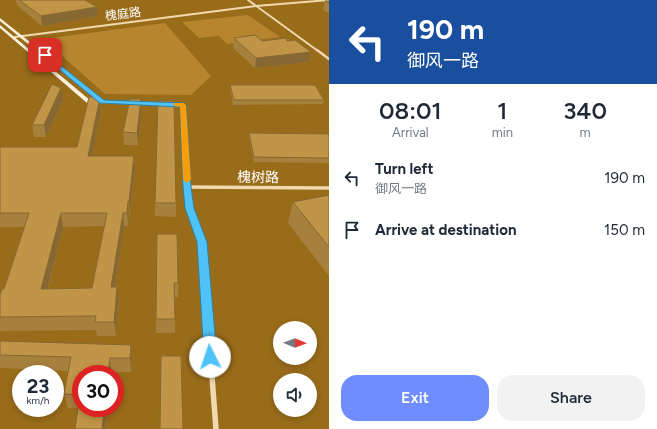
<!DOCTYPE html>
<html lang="en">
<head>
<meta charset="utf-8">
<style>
  body { margin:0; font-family:Figtree,"Noto Sans SC",sans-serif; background:#f2f2f3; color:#1f2937; height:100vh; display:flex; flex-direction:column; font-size:15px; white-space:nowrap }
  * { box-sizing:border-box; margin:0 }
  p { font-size:13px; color:#747a83 }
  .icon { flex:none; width:22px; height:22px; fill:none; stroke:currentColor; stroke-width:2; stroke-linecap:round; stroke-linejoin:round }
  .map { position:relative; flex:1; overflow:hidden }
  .drawer { display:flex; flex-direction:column; background:#fff; width:328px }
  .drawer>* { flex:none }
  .hud { background:#1a4fa0; color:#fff; overflow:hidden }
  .needle { width:26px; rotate:91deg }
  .controls { position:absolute; left:273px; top:321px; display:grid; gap:8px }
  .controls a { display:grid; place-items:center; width:44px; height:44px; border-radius:50%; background:#fff; box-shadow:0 2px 6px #0003; font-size:20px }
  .speed { position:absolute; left:12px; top:365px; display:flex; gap:8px; font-size:20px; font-weight:700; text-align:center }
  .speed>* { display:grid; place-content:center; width:52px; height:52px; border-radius:50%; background:#fff; box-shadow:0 2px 6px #0003; line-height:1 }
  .speed small { font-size:10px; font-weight:400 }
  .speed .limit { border:6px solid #d22; background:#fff; color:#111 }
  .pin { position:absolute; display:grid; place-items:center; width:34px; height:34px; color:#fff; margin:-17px; border-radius:8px; box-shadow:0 2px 6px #0006 }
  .me { position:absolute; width:44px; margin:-22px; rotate:356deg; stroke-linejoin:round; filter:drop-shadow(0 0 3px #0008) }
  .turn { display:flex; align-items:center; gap:14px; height:84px; padding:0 12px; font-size:18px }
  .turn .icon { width:52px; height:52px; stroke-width:2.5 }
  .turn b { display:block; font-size:28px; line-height:34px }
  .eta { display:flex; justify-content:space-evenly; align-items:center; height:68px; text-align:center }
  .eta b { font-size:24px; font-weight:600; line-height:28px }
  .cta { display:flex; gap:8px; margin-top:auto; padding:8px 12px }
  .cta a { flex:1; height:46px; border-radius:16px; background:#6f8dff; color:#fff; font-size:16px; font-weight:600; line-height:46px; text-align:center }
  .cta a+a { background:#f2f2f3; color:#1f2937 }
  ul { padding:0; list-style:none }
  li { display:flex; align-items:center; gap:12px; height:52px; padding:0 12px }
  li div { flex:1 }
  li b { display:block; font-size:15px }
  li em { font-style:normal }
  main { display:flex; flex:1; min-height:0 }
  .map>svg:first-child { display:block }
  .green { fill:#b6852e }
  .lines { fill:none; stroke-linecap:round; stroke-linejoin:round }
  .street-far4 { stroke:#f1d9b0; stroke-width:2 }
  .street-far3 { stroke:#f1d9b0; stroke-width:2.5 }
  .street-far2 { stroke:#f1d9b0; stroke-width:3.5 }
  .street-far1 { stroke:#f1d9b0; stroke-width:4.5 }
  .street { stroke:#f1d9b0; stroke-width:5.5 }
  .secondary { fill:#fcf1de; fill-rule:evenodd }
  .wall { fill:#a6803d; fill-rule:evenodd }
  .shaded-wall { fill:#876832 }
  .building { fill:#c19547; stroke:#876832; fill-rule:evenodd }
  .route { fill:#4fc3f7; stroke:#337fa1 }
  .slow { fill:#f59e0b }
  .labels { text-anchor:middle; stroke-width:4; stroke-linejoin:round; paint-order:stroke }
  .far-street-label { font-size:12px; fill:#fff; stroke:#996c1a }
  .street-label { font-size:14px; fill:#fff; stroke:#996c1a }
</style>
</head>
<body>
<main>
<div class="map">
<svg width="329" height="429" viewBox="0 0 329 429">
  <rect width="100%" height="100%" fill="#996c1a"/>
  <!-- green -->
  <g class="green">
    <path d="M248,15L280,37L227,44L219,36L199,38L182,22Z"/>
    <path d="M165,23L211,76L191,95L105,94L43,39Z"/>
  </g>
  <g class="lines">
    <!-- street-far4 -->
    <g class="street-far4">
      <path d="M248,0L318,51"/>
      <path d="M15,37L256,6L329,0"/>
    </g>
    <!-- street-far3 -->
    <g class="street-far3">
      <path d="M317,50L329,59"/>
      <path d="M100,102L163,104"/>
      <path d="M170,104L183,105V115"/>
    </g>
    <!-- street-far2 -->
    <g class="street-far2">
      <path d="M183,114L188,196"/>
      <path d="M187,187L329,188"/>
    </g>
    <!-- street-far1 -->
    <path class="street-far1" d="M188,195L190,208L202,242L206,299"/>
    <!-- street -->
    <path class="street" d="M206,298L216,429"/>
    <!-- secondary -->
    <g class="secondary">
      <path d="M0,18L104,101V103H100L0,21Z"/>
      <path d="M0,25L91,101V103H87L0,28Z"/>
    </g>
  </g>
  <!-- wall -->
  <g class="wall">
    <path d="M16,0H85L98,16L42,26L17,5Z"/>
    <path d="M325,1H329V13L323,10Z"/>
    <path d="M234,38L262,41H287L311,52L309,62L255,68L233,48Z"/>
    <path d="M230,85L324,100L323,104L233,105L230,89Z"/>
    <path d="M100,97L101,109L92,156H134L135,169L130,215H129L128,226H124L115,287H117L119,301L116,336H97L96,330L0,331V295L4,289L25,227H0V147H77ZM104,226L92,288L48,289L63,227Z"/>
    <path d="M141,99L142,111L138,145H124L123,132Z"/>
    <path d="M63,100L46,137H34L32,125Z"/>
    <path d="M249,133L329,134V163L254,162L249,138Z"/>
    <path d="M329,195V276L288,223L293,202Z"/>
    <path d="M155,203H176V217L155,216Z"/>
    <path d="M157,234L178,283V297H175V333H156Z"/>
    <path d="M0,341L131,345L132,359L131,372H111L81,408H108L105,429L78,408H68L64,394L69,371L0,368Z"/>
  </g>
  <!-- shaded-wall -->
  <g class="shaded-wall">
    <path d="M97,7L98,16L42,26L41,16Z"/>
    <path d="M311,52L309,62L255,68L256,58Z"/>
    <path d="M61,88L63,100L46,137L44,125Z"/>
    <path d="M100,97L101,109L90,169L88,156Z"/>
    <path d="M141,99L142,111L138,145L137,133Z"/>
    <path d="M134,156L135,169L130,215L129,201Z"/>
    <path d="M128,201L129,215L128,226L127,213Z"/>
    <path d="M61,213L63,227L44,303L41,289Z"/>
    <path d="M123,213L124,226L113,301L111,287Z"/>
    <path d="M117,287L119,301L116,336L114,322Z"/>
    <path d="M131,345L132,359L131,372L130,358Z"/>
    <path d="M110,358L111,374H108Z"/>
    <path d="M104,408H108L105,429H102Z"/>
  </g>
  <!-- building -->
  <g class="building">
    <path d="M19,0H85L97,7L41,16Z"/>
    <path d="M325,1H329V3Z"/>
    <path d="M255,35L262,41L286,38L287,41L295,40L311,52L256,58L234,38Z"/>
    <path d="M52,84L61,88L44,125H32Z"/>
    <path d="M230,85H315L324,100H234Z"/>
    <path d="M89,97H100L88,156H134L129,201H128L127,213H123L111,287H117L114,322H95L96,316L0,317V295L2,289H4L29,213H0V147H77ZM61,213H107L92,288L41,289Z"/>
    <path d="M130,99H141L137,133L123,132Z"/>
    <path d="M158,101H174L176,203H155Z"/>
    <path d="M249,133L329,134V158L254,157Z"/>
    <path d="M329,195V247L293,202Z"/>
    <path d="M157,234H177L178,283H174L175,319H156Z"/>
    <path d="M0,341L131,345L130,358H110L108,374H81V408H104L102,429H75L80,395L64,394L71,357L0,355Z"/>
    <path d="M161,356H181L183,429H160Z"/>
  </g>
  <!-- route -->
  <path class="route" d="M45,53L104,100L183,103L186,105L191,187L194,208L207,242L217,357L215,361L210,362L206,361L204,357L197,242L185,208L183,187L180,107L100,103L43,56V53Z"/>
  <!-- slow -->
  <path class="slow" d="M174,103H183L186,105L191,180L187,183L183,180L180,107L174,106Z"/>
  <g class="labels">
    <!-- far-street labels -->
    <g class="far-street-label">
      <text transform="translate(123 14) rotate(-7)" y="4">槐庭路</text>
    </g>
    <!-- street labels -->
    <g class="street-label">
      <text transform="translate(258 177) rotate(1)" y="5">槐树路</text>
    </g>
  </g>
</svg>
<div class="controls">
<a><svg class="needle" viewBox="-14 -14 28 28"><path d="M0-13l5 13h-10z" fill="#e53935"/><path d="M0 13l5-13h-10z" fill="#747a83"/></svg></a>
<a><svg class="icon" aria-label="sound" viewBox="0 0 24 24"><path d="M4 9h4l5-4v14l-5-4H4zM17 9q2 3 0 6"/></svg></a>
</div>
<div class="speed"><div>23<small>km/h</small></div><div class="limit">30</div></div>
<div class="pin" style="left:45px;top:55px;background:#d93025"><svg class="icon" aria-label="arrive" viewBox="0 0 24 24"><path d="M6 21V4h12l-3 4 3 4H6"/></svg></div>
<svg class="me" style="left:210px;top:357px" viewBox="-20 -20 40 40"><circle r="19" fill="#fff"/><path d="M0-13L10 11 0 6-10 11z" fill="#4fc3f7"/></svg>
</div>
<section class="drawer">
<div class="hud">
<div class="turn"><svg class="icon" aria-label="left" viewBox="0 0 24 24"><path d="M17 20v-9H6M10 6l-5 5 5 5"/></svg><div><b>190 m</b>御风一路</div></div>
</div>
<div class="eta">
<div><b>08:01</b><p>Arrival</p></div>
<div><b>1</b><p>min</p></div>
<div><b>340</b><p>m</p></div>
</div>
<ul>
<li><svg class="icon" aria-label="left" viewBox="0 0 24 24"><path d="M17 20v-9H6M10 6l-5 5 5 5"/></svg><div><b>Turn left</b><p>御风一路</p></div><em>190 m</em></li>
<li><svg class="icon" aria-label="arrive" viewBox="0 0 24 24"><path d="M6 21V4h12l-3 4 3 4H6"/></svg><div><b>Arrive at destination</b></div><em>150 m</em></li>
</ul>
<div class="cta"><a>Exit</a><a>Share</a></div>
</section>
</main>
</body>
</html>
